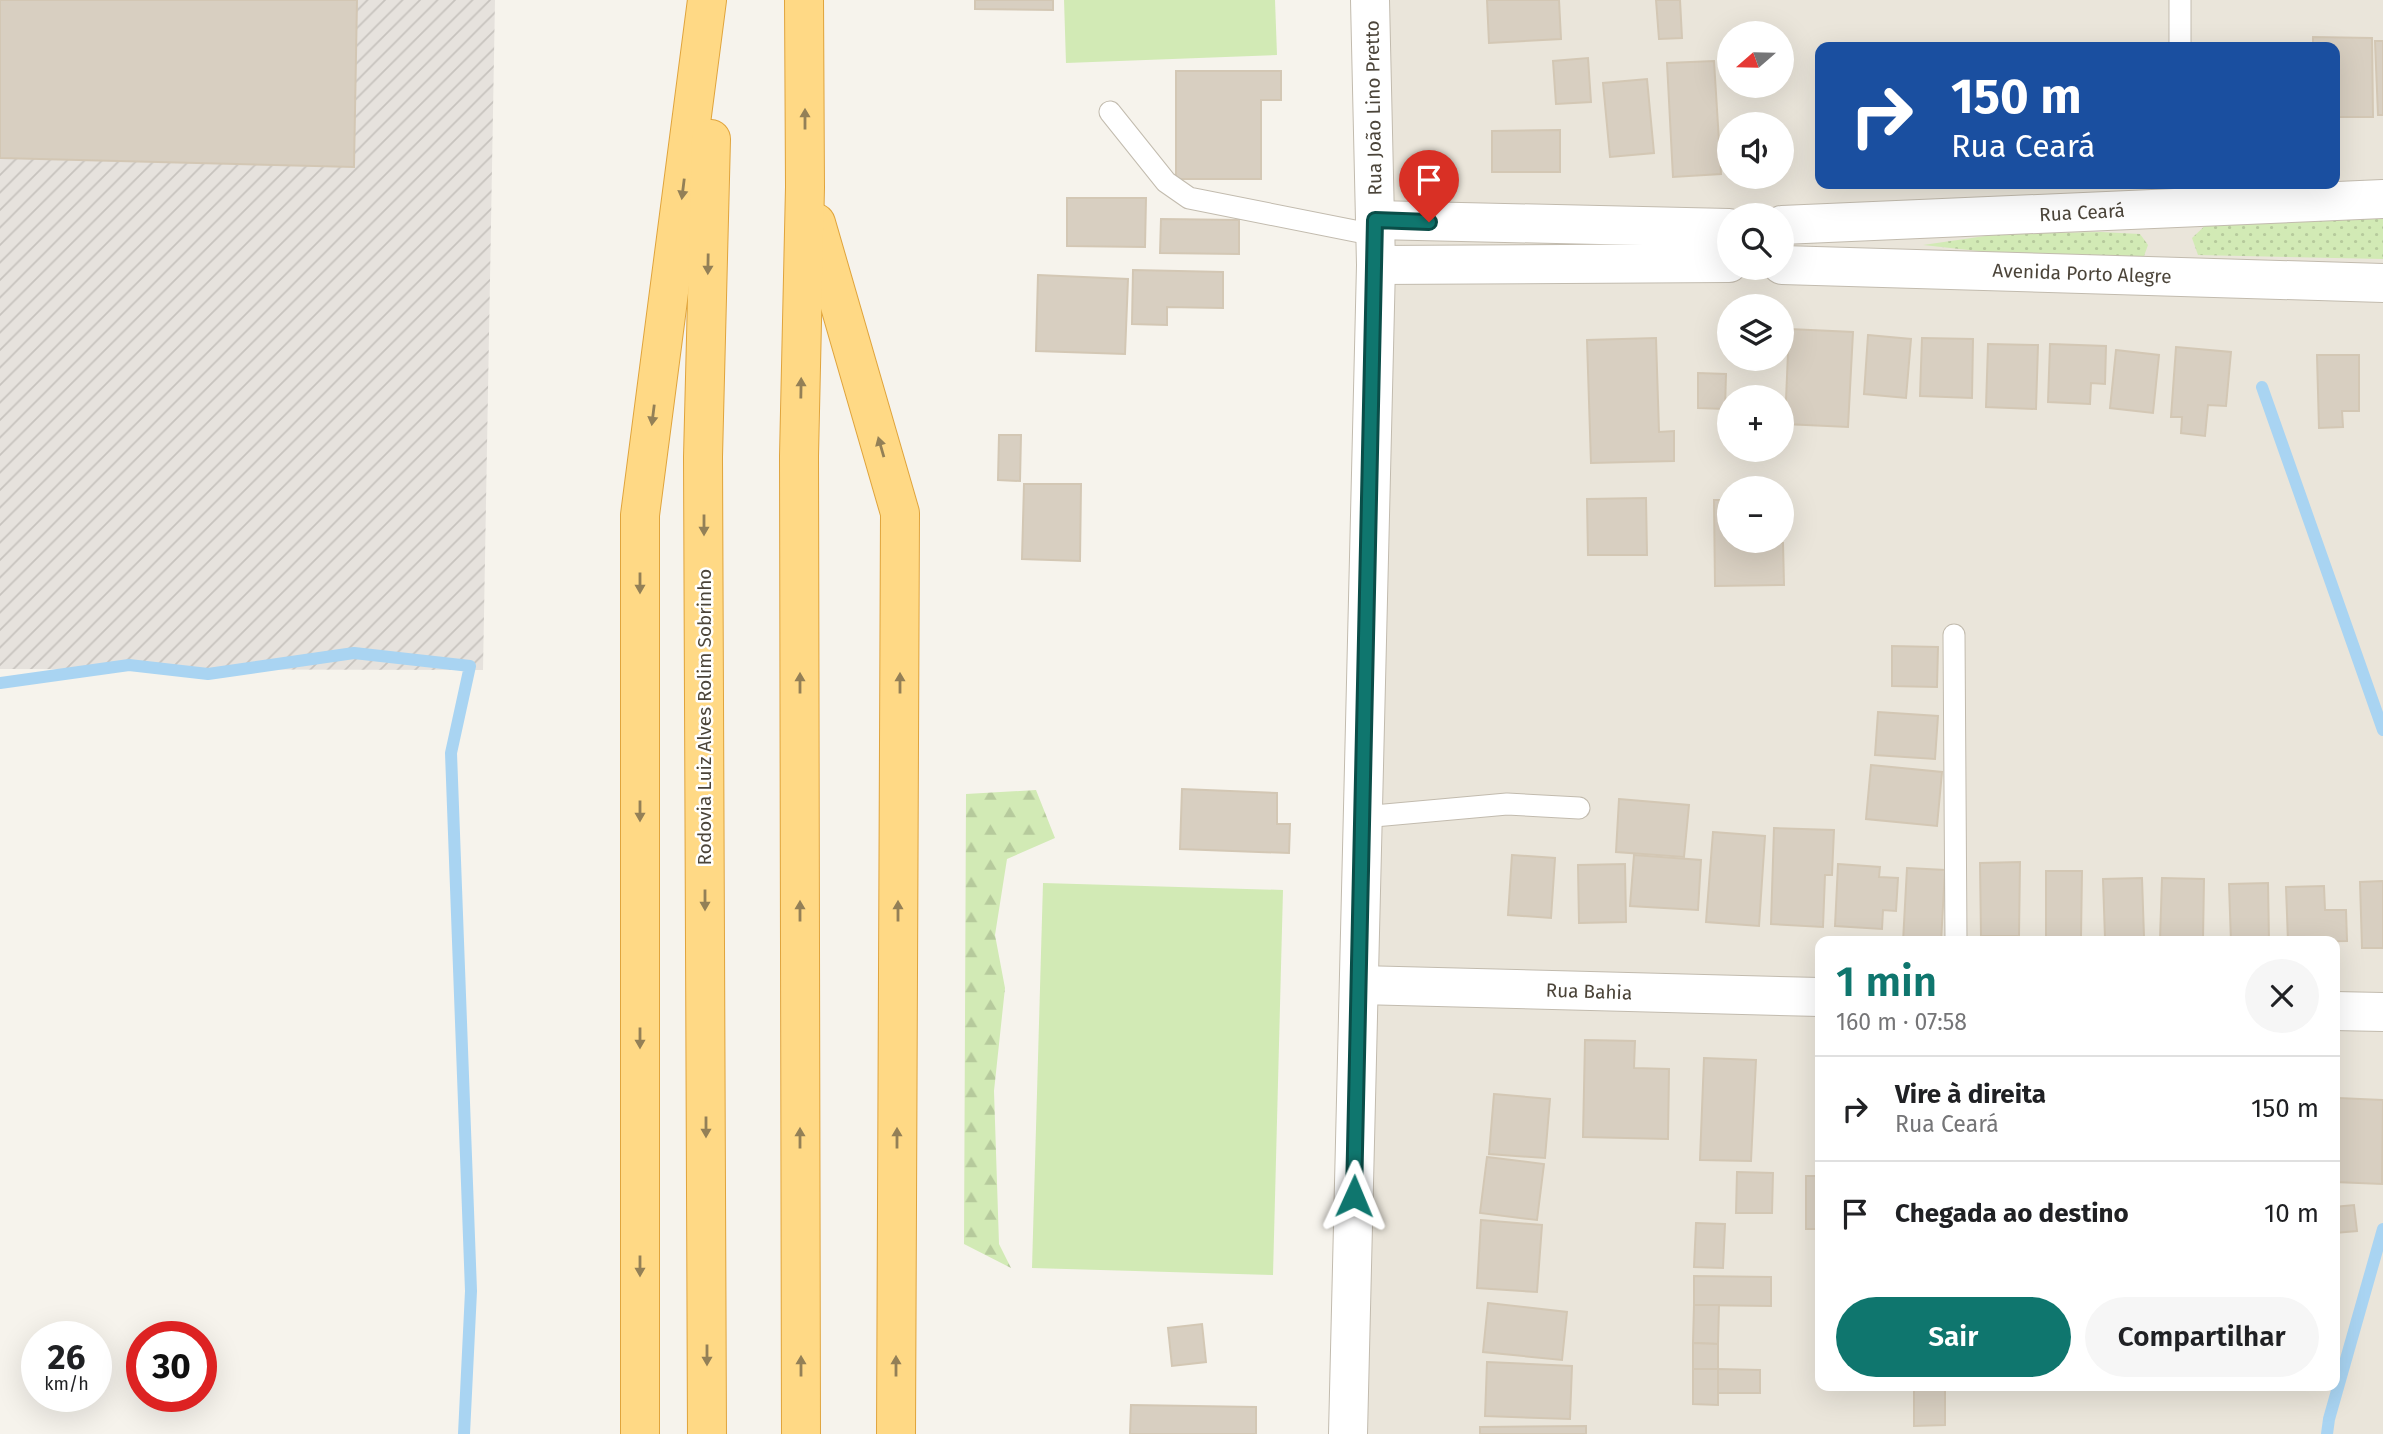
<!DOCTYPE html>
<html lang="pt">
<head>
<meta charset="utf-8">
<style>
  body { margin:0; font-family:"Fira Sans",sans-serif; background:#f6f6f6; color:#202124; height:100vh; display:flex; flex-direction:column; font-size:26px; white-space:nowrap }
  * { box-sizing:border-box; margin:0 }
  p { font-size:23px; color:#757577 }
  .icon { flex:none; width:38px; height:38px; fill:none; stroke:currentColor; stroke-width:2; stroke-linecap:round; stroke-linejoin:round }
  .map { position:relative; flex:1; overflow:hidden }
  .sheet { position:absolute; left:1815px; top:936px; width:525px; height:455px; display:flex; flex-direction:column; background:#fff; border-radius:14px; box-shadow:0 7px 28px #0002 }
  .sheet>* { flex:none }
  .guide { position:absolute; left:1815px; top:42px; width:525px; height:147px; border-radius:14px; box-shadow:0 7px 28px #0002; background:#1a4fa0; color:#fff; overflow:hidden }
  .needle { width:46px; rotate:250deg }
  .fabs { position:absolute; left:1717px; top:21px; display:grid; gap:14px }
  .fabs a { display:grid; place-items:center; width:77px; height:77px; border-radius:50%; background:#fff; box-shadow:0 7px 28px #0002; font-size:35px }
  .speed { position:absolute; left:21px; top:1321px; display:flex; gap:14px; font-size:35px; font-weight:700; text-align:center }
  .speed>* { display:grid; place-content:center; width:91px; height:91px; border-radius:50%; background:#fff; box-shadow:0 7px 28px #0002; line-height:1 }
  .speed small { font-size:18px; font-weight:400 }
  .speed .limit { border:10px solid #d22; background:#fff; color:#111 }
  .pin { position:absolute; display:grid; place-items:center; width:60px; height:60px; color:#fff; margin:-72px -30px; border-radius:50% 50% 50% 0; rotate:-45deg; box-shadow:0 0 7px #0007 }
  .pin .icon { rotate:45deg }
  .me { position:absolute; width:77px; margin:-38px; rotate:1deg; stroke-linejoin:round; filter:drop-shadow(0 0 5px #0008) }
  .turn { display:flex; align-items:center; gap:24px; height:147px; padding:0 21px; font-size:32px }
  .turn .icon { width:91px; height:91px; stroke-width:2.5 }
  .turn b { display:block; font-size:49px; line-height:60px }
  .round { display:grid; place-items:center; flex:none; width:74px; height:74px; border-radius:37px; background:#f6f6f6 }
  .summary { display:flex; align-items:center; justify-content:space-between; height:119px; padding:0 21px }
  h1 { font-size:42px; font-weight:600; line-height:52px; color:#0f766e }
  .cta { display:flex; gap:14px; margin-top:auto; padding:14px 21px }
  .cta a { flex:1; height:80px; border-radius:42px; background:#0f766e; color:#fff; font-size:28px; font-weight:600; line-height:80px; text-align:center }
  .cta a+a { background:#f6f6f6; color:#202124 }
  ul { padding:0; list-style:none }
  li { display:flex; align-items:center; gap:21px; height:105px; padding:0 21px; border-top:2px solid #e0e0e0 }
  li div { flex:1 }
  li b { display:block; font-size:26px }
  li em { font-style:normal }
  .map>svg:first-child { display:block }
  .residential { fill:#eae5da; fill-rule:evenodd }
  .industrial { fill:url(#industrial-furrows) }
  .grass { fill:url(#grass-dots) }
  .forest { fill:url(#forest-firs) }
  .pitch { fill:#d2eab5 }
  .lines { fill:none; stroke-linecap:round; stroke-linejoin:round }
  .stream { stroke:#a9d4f2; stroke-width:12 }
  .building { fill:#d8cfc1; stroke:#d3c7b4; stroke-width:2 }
  .service-casing { stroke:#c2bbae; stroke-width:23 }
  .minor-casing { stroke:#c2bbae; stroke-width:40 }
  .trunk-casing { stroke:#e0a43c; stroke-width:40 }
  .service { stroke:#fff; stroke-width:21 }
  .minor { stroke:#fff; stroke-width:38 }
  .trunk { stroke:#ffd985; stroke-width:38 }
  .oneway { fill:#938057 }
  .route-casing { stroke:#0a4d48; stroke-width:18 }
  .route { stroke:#0f766e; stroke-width:12 }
  .labels { text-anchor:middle; stroke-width:5; stroke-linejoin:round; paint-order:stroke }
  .street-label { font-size:19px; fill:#4b4439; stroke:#fff }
</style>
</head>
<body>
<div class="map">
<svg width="2383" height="1434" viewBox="0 0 2383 1434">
  <defs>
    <pattern id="industrial-furrows" width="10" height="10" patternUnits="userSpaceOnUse" patternTransform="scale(1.75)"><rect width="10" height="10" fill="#e6e2dd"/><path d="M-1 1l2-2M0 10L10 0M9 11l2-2" fill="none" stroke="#c7c3be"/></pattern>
    <pattern id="grass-dots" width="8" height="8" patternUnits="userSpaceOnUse" patternTransform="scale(1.75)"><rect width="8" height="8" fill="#d2eab5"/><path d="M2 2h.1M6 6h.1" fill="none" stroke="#b6ca9c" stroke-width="1.8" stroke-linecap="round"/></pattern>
    <pattern id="forest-firs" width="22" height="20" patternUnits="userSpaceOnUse" patternTransform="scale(1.75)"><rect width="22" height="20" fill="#d2eab5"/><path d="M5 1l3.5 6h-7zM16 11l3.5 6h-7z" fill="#b6ca9c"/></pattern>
  </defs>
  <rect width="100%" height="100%" fill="#f6f3ec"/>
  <!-- residential -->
  <path class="residential" d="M1370,0H2383V1434H1348ZM1729,33H1782V86H1729ZM1820,47H2334V184H1820ZM1729,124H1782V177H1729ZM1729,215H1782V268H1729ZM1729,306H1782V359H1729ZM1729,397H1782V450H1729ZM1729,488H1782V541H1729ZM1820,942H2334V1386H1820Z"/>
  <!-- industrial -->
  <path class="industrial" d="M0,0H495L483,670L0,669Z"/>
  <!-- grass -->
  <g class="grass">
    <path d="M2383,217V259L2198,255L2192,238L2209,222Z"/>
    <path d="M2101,232L2140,234L2148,245L2144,256L2033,257L1923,245L1999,234Z"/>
  </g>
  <!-- forest -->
  <path class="forest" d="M1036,790L1055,838L1007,859L995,935L1005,988L994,1091L999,1244L1011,1268L964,1244L966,794Z"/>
  <!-- pitch -->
  <g class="pitch">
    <path d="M1064,0H1275L1277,55L1066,63Z"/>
    <path d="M1043,883L1283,890L1273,1275L1032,1268Z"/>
  </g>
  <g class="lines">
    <!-- stream -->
    <g class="stream">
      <path d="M2262,387L2383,730"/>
      <path d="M0,683L129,665L208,674L354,653L470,666L451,753L471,1291L464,1434"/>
      <path d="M2327,1434L2329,1419L2383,1229"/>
    </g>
  </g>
  <!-- building -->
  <g class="building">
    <path d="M0,0H357L354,167L0,158Z"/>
    <path d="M975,0H1053V10L975,9Z"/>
    <path d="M1487,0H1559L1561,39L1489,43Z"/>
    <path d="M1656,0H1680L1682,38L1659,39Z"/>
    <path d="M2313,37L2372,38L2373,117H2334V47H2313Z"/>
    <path d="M2375,41H2383V115H2378Z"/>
    <rect x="2257" y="43" width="49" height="4"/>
    <path d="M1588,58L1591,102L1556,104L1553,61Z"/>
    <path d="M1714,61L1721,174L1673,177L1667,63Z"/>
    <path d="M1176,71H1281V100H1261V179H1176Z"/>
    <path d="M1647,79L1654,153L1610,157L1603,83Z"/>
    <path d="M1560,130V172H1492V131Z"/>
    <path d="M1067,198H1146L1145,247L1067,246Z"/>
    <path d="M1161,219L1239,220V254L1160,253Z"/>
    <path d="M1133,270L1223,272V308L1167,307V325L1132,324Z"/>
    <path d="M1038,275L1128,279L1125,354L1036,351Z"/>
    <path d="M1789,329L1853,332L1848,427L1785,424Z"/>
    <path d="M1868,335L1911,339L1906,398L1864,394Z"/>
    <path d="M1656,338L1659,432L1674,431V461L1591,463L1587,340Z"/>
    <path d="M1922,338L1973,339L1972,398L1920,396Z"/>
    <path d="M1988,344L2038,345L2036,409L1986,407Z"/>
    <path d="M2050,344L2106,346L2105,384L2091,383L2090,404L2048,402Z"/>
    <path d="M2176,347L2231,352L2226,406L2208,405L2205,436L2181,433L2182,417H2171Z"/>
    <path d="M2116,350L2159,355L2153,413L2110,408Z"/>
    <path d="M2317,355H2359V411H2342L2343,427L2319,428Z"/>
    <path d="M1698,373L1726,374L1725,409L1698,408Z"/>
    <path d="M999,435H1021L1020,481L998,480Z"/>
    <path d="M1024,484H1081L1080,561L1022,559Z"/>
    <path d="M1646,498L1647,555H1588L1587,499Z"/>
    <path d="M1714,500H1729V541L1783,543L1784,585L1715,586Z"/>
    <path d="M1892,646L1938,647L1937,687L1892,686Z"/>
    <path d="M1878,712L1938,716L1935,759L1875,755Z"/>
    <path d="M1871,765L1942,772L1937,826L1866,819Z"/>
    <path d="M1182,789L1277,793V824H1290L1289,853L1180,849Z"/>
    <path d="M1619,799L1689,805L1684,857L1616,852Z"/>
    <path d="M1774,828L1834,830L1832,875H1825L1823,927L1771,924Z"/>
    <path d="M1713,832L1765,836L1759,926L1706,922Z"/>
    <path d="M1512,855L1555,858L1551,918L1508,915Z"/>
    <path d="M1634,855L1701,860L1698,910L1630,906Z"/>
    <path d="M2020,862L2019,936H1981L1980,863Z"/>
    <path d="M1625,864L1626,922L1579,923L1578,865Z"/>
    <path d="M1838,864L1880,867L1879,877L1898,878L1896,911L1883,910L1882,929L1835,926Z"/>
    <path d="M1907,868L1945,870L1941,942H1903Z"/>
    <path d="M2046,871H2082L2081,937H2046Z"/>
    <path d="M2142,878L2144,937L2105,938L2103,879Z"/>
    <path d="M2162,878L2204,879L2203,940H2160Z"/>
    <path d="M2383,881V948H2362L2360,882Z"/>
    <path d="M2268,883L2269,942H2231L2229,884Z"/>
    <path d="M2324,886L2325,910H2346L2347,941L2288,942L2286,887Z"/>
    <path d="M1585,1040L1635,1041L1634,1068L1669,1069L1668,1139L1583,1137Z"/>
    <path d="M1704,1058L1756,1060L1751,1161L1700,1160Z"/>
    <path d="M1494,1094L1550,1099L1545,1158L1489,1154Z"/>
    <path d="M2338,1098L2383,1100L2382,1184L2335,1182Z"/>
    <path d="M1487,1157L1544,1164L1537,1220L1480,1213Z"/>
    <path d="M1737,1172L1773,1173L1772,1213H1736Z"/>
    <rect x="1806" y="1176" width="14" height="53"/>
    <path d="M2354,1205L2357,1231L2335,1233L2334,1207Z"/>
    <path d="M1481,1220L1542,1225L1537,1292L1477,1288Z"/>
    <path d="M1696,1223L1725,1224L1723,1268L1694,1267Z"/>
    <path d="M1694,1276L1771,1277V1306L1694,1305Z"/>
    <path d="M1488,1303L1567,1312L1562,1360L1483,1352Z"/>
    <path d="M1694,1305H1719L1718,1344L1693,1343Z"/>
    <path d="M1202,1324L1206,1362L1172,1366L1168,1328Z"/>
    <path d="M1693,1343L1718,1344V1369H1693Z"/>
    <path d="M1487,1362L1572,1366L1570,1419L1485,1416Z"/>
    <path d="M1693,1369H1718V1405L1693,1404Z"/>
    <path d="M1718,1369L1760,1370V1393H1718Z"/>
    <path d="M1914,1386H1945V1425L1914,1426Z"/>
    <path d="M1131,1405L1256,1407V1434H1130Z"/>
    <path d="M1586,1426V1434H1480V1427Z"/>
  </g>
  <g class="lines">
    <!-- service casing -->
    <g class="service-casing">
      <g id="service">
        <path d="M2180,47V0"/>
        <path d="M1110,112L1166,182L1189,198L1375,235"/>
        <path d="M1954,635L1956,942"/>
        <path d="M1363,817L1507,804L1579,808"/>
      </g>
    </g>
    <!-- minor casing -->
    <g class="minor-casing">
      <g id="minor">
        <path d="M1375,220L1729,228"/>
        <path d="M1782,225L2383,199"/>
        <path d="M1376,265L1729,263"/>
        <path d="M1782,265L2383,283"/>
        <path d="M1359,985L1820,997"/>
        <path d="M2334,1011L2383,1012"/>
        <path d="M1348,1434L1376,265L1370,0"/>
      </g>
    </g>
    <!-- trunk casing -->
    <g class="trunk-casing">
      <g id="trunk">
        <path d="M816,223L900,513L896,1434"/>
        <path d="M640,1434V515L707,0"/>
        <path d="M707,1434L703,457L711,139"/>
        <path d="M801,1434L799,456L805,187L804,0"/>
      </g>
    </g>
    <!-- service -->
    <use href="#service" class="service"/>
    <!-- minor -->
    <use href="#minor" class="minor"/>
    <!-- trunk -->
    <use href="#trunk" class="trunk"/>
  </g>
  <!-- one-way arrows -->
  <defs><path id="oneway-solid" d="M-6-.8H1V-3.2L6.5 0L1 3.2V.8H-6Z" transform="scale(1.75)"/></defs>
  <g class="oneway">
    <use href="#oneway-solid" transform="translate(805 119) rotate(-90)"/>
    <use href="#oneway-solid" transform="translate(683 189) rotate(97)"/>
    <use href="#oneway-solid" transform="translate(708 264) rotate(91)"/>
    <use href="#oneway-solid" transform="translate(801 388) rotate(-89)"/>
    <use href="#oneway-solid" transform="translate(653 415) rotate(97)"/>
    <use href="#oneway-solid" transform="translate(881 447) rotate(-106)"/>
    <use href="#oneway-solid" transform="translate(704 525) rotate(90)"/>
    <use href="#oneway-solid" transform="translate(640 583) rotate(90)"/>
    <use href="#oneway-solid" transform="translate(800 683) rotate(-90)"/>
    <use href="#oneway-solid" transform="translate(900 683) rotate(-90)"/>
    <use href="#oneway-solid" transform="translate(640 811) rotate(90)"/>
    <use href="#oneway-solid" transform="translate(705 900) rotate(90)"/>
    <use href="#oneway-solid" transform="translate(800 911) rotate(-90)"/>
    <use href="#oneway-solid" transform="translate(898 911) rotate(-90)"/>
    <use href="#oneway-solid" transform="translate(640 1038) rotate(90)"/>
    <use href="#oneway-solid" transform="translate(706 1127) rotate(90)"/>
    <use href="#oneway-solid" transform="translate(800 1138) rotate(-90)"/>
    <use href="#oneway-solid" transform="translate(897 1138) rotate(-90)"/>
    <use href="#oneway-solid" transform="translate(640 1266) rotate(90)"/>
    <use href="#oneway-solid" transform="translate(707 1355) rotate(90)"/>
    <use href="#oneway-solid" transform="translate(801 1366) rotate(-90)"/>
    <use href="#oneway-solid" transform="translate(896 1366) rotate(-90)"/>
  </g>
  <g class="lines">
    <!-- route casing -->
    <g class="route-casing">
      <path id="route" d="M1354,1196L1375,220L1429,222"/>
    </g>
    <!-- route -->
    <use href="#route" class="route"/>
  </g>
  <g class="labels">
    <!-- street labels -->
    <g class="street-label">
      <text transform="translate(1373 108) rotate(-91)" y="7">Rua João Lino Pretto</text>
      <text transform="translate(2082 212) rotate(-3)" y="7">Rua Ceará</text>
      <text transform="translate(2082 273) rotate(2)" y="7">Avenida Porto Alegre</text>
      <text transform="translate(704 717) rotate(-90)" y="7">Rodovia Luiz Alves Rolim Sobrinho</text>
      <text transform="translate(1589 991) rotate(2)" y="7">Rua Bahia</text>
    </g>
  </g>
</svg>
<div class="fabs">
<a><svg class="needle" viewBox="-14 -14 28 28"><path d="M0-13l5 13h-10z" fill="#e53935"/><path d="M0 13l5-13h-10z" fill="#757577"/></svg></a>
<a><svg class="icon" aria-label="sound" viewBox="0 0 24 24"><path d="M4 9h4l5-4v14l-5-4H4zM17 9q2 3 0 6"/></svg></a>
<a><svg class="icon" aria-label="search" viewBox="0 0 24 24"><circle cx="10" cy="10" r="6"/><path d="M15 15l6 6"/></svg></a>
<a><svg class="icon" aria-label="layers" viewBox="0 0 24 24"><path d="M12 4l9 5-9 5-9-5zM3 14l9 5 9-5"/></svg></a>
<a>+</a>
<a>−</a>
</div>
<div class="speed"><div>26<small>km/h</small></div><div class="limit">30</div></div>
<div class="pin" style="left:1429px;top:222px;background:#d93025"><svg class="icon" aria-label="arrive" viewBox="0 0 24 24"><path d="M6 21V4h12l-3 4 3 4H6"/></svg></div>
<svg class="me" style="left:1354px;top:1196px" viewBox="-20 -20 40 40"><path d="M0-17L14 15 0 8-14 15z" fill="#0f766e" stroke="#fff" stroke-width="4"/></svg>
<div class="guide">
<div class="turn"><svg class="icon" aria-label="right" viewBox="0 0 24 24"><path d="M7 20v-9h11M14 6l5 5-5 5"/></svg><div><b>150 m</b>Rua Ceará</div></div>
</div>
<section class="sheet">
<div class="summary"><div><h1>1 min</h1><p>160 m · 07:58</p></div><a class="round"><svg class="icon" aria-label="close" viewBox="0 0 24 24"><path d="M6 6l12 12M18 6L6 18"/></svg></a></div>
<ul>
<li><svg class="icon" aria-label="right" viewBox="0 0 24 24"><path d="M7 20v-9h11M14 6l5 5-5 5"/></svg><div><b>Vire à direita</b><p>Rua Ceará</p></div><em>150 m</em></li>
<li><svg class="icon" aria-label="arrive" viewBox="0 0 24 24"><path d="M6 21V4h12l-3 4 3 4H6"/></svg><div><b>Chegada ao destino</b></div><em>10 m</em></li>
</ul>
<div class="cta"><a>Sair</a><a>Compartilhar</a></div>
</section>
</div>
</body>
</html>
